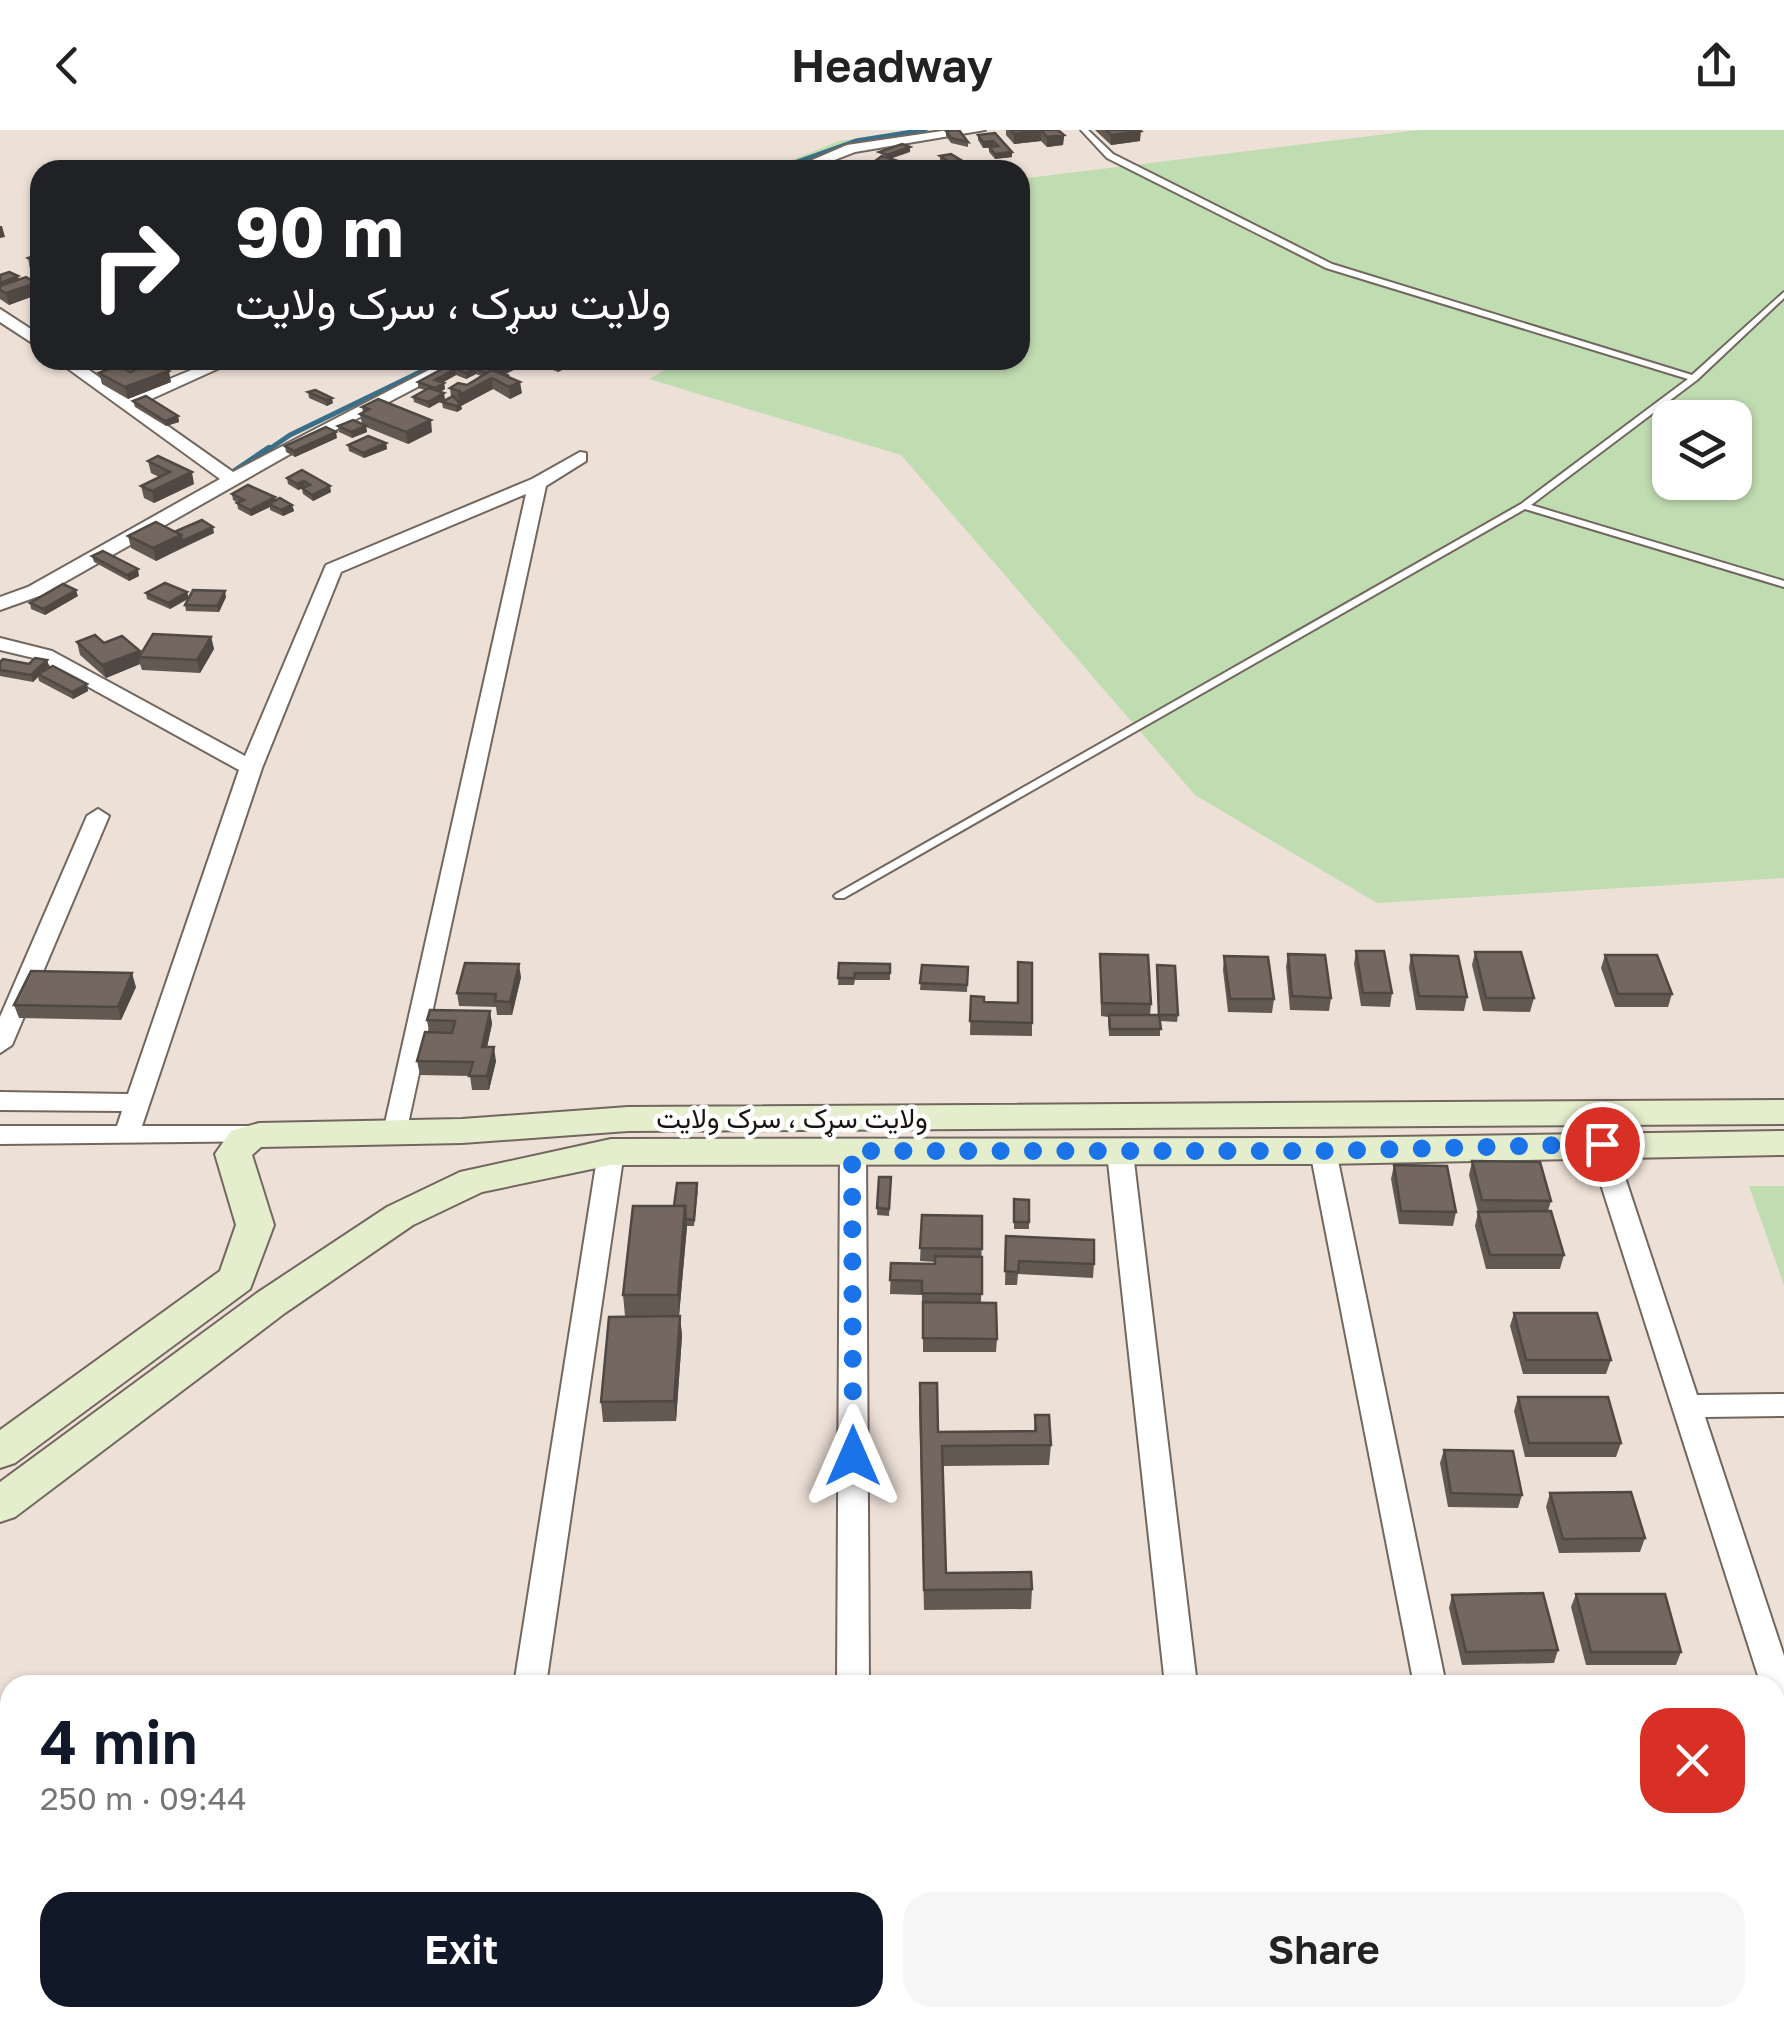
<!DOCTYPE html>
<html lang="en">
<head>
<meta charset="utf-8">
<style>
  body { margin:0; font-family:"Golos Text",Vazirmatn,sans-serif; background:#f6f6f6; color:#222; height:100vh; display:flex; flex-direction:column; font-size:38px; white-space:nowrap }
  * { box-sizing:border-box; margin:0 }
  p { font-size:32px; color:#767676 }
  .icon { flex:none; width:55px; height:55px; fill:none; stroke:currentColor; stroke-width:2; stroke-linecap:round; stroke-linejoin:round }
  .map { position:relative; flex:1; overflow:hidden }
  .panel { position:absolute; left:0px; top:1545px; width:1785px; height:352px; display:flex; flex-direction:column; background:#fff; border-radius:30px 30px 0 0; box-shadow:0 2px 8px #0004 }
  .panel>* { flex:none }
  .banner { position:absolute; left:30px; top:30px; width:1000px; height:210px; border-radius:30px; box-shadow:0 2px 8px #0004; background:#202124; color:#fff; overflow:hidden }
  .controls { position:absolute; left:1652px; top:270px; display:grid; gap:20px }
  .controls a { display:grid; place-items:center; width:100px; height:100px; border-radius:20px; background:#fff; box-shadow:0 2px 8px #0004; font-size:50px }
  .pin { position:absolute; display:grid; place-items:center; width:85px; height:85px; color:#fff; margin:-42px; border:5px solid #fff; border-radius:50%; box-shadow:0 2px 10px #0007 }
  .me { position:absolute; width:110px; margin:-55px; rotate:0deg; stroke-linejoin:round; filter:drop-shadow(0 0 8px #0008) }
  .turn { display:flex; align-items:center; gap:35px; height:210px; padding:0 40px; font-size:45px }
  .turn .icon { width:130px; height:130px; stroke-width:2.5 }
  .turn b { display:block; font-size:70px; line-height:85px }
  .round { display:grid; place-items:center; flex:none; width:105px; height:105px; border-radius:30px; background:#f6f6f6 }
  .overview { display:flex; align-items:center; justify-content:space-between; height:170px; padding:0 40px }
  h1 { font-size:60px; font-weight:600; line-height:75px; color:#111827 }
  .cta { display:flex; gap:20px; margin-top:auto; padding:20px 40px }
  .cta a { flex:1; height:115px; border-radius:30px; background:#111827; color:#fff; font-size:40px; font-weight:600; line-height:115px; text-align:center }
  .cta a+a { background:#f6f6f6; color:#222 }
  header { display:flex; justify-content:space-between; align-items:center; height:130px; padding:0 40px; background:#fff; font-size:45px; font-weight:600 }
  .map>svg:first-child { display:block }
  .green { fill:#c0dcb1; fill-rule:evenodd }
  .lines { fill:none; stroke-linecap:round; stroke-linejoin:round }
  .stream-far1 { stroke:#396f89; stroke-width:5 }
  .stream { stroke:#396f89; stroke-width:8 }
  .service-casing { stroke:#72675f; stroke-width:4 }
  .minor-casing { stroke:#72675f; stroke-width:4 }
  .secondary-casing { stroke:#72675f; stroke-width:4 }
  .service { fill:#fff; fill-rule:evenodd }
  .minor { fill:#fff; fill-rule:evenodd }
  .secondary { fill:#e4eecc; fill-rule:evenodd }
  .wall { fill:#635953 }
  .shaded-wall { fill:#504843 }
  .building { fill:#736760; stroke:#504843; stroke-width:2.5 }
  .route { stroke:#1a73e8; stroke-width:18; stroke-dasharray:0 32.4 }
  .labels { text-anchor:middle; stroke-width:9; stroke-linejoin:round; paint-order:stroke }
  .street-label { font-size:28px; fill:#191411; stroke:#fff }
</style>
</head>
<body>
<header><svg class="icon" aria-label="back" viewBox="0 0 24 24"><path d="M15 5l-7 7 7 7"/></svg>Headway<svg class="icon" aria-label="share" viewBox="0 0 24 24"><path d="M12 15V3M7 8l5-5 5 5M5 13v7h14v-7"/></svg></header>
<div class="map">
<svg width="1784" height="1896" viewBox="0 0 1784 1896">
  <rect width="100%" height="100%" fill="#ede0d7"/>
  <!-- green -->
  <g class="green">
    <path d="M911,0H945L852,15L783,40H767L839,11Z"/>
    <path d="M1419,0H1784V748L1377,773L1195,665L901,325L649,249L682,230H1020V49ZM1670,288H1735V352H1670Z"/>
    <path d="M1749,1056H1784V1155Z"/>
  </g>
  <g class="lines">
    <!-- stream-far1 -->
    <g class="stream-far1">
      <path d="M775,40L856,11L925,0"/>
      <path d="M265,322L290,305L445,230"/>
    </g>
    <!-- stream -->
    <path class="stream" d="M232,344L269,319"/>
    <!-- service casing -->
    <g class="service-casing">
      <path id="service" d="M1081,0H1088L1113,24L1332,134L1692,245L1784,162V168L1697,250L1531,375L1784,451V457L1525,379L844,768H836L834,766L836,764L1521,374L1688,249L1326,138L1107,28Z"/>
    </g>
    <!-- minor casing -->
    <g class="minor-casing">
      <g id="minor">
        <path d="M949,0H985L855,22L809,40H789L847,15Z"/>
        <path d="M0,179L40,205V218L0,192Z"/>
        <path d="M56,230H75L127,267L215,230H237L138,275L233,342L448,230H469L299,319L42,465L0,480V467L28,457L220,349Z"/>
        <path d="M580,322L586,323V331L546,356L405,1008H387L383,1002L526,364L341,442L262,638L142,996H259L268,999L272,1005L268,1011L0,1014V996H117L122,981L0,980V962L128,964L239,640L38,529L0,520V508L52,521L245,626L326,435L532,349Z"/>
        <path d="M98,679L109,686L12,915L0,923V887L87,686Z"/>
        <path d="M1601,1005L1610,1008L1614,1014L1697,1265L1784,1264V1286L1705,1287L1784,1526V1589L1775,1586V1555H1761L1588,1014L1592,1008Z"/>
        <path d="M853,1012L862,1015L866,1021L869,1555H837L840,1021L844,1015Z"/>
        <path d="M1323,1012L1332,1015L1336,1021L1446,1555H1414L1310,1021L1314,1015Z"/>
        <path d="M611,1013L620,1016L624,1022L546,1555H514L598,1022L602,1016Z"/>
        <path d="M1120,1014L1129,1017L1133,1023L1197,1555H1165L1107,1023L1111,1017Z"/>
        <path d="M194,1888H234L231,1896H190Z"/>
        <rect x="831" y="1888" width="36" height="8"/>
        <path d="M1199,1888H1235L1236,1896H1200Z"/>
        <path d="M1478,1888H1514L1516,1896H1480Z"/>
      </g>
    </g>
    <!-- secondary casing -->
    <g class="secondary-casing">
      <g id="secondary">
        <path d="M1784,970V994L628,1001L462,1013L261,1017L252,1025L274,1095L250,1159L15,1333L0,1338V1300L220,1141L236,1095L215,1024L231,1001L259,993L462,989L628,977Z"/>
        <path d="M1784,1001V1025L1323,1034L611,1035L482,1062L413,1095L285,1183L15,1387L0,1392V1352L257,1163L387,1077L460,1042L611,1009L1323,1008Z"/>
      </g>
    </g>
    <!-- service -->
    <use href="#service" class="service"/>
    <!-- minor -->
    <use href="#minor" class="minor"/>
    <!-- secondary -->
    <use href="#secondary" class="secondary"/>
  </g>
  <!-- wall -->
  <g class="wall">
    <path d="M1006,0H1058L1064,5L1063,15L1047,17L1041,11L1014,14L1006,5Z"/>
    <path d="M1095,0H1140V11L1111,15Z"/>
    <path d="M946,1L968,12V17L951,13L946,6Z"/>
    <path d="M978,5L1012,22V27L995,29L989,22V17H993L983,18L978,10Z"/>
    <path d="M940,26L961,35L950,38L940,32Z"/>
    <path d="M40,124V144L30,139L28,128Z"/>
    <path d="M0,145L19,150L39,164L9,175L0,169Z"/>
    <path d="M459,230L490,239L501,234L500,230H532V231L525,235L520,233V237L505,244L522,263L510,269L493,259L461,276L462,279L457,282L443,278L442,272L451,267L450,258L467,255L481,246L476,244L466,249L456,245L442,253H444L445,259L440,262L445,269L429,278L414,272L413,267L425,260L418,258V252Z"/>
    <path d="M535,230H581L558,242L535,233Z"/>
    <path d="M99,243L171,252L128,269L102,254Z"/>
    <path d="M308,262L333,273L327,276L309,268Z"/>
    <path d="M133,271L178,286L179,292L166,296L135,277Z"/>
    <path d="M362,277L432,302L408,314L366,297L367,302L352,308L339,302L338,296L362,294L360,284L363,282Z"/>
    <path d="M337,308L295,327L286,322L285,316Z"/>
    <path d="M386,313L387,319L364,328L349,321L348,315Z"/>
    <path d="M148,331L194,354L154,373L144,368L141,356L159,347L151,343Z"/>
    <path d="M302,340L331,362L313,371L303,364L302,359L298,360L288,354L287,348Z"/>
    <path d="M232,364L275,367L276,370L292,375L294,381L283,386L270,380V377L251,386L238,379L237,373H238L233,370Z"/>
    <path d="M214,403L156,431L131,418L128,406Z"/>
    <path d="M92,426L139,446L129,451L94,432Z"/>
    <path d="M146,463L188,468L226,467L219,482L186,481L185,475L188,469L170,479L147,469Z"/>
    <path d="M78,466L45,485L31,479L30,473Z"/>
    <path d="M211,507L214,519L200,543L142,540L140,534L106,548L80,525L77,512L104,513L140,521V524Z"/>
    <path d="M47,530L49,536L44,541L87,554L88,561L73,569L39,551L38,547L33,552L0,546V532L29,534Z"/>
    <path d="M1356,821L1392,863L1390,877L1361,876L1354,834Z"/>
    <path d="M1475,822L1534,868L1530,882L1483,881L1472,835Z"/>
    <path d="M1100,824L1151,874L1150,885H1158L1157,835L1178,885L1177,892L1160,891V906H1109L1108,887L1101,886Z"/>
    <path d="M1288,824L1331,868L1329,881L1290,880L1286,837Z"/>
    <path d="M1411,825L1467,867L1464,881L1416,880L1409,838Z"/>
    <path d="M1605,825L1672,864L1668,877H1615L1601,838Z"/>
    <path d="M1224,826L1274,869L1272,883L1228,882L1223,840Z"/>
    <path d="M839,833L890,834V850H855L854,855H838Z"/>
    <path d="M922,835L968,837L967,862L920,860Z"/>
    <path d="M521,847L512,885H497L496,877L459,876L457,863Z"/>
    <path d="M136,857L121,890L19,888L14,875Z"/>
    <path d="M971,866L1032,893V906L970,905Z"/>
    <path d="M490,881L492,894L487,917L496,931L489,960H472L470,946L420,945L417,931L429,902L427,890Z"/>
    <path d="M1472,1031L1551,1071L1548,1081L1564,1125L1560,1139H1486L1475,1096L1478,1082L1469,1045Z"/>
    <path d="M1394,1035L1456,1082L1453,1096L1399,1094L1391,1049Z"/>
    <path d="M879,1047H891L889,1086L877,1085Z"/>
    <path d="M698,1060L694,1096H687L679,1186H625L623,1165L674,1076Z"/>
    <path d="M1014,1069L1029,1070V1099H1014Z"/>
    <path d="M922,1085L982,1086L981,1173L997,1209L996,1222H923V1176H922V1165L890,1164L891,1133L935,1134V1132L920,1131Z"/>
    <path d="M1006,1106L1094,1134L1093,1148L1018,1144L1017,1155H1005Z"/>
    <path d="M1514,1183L1611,1230L1606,1244H1523L1510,1196Z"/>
    <path d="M680,1186L682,1206L676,1291L603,1292L601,1272Z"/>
    <path d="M1518,1267L1621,1313L1616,1327H1525L1514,1281Z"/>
    <path d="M919,1274L938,1302L1034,1301L1035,1285L1051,1315L1049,1335L943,1336L946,1443L1032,1459L1031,1479L924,1480Z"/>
    <path d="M1444,1320L1522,1365L1518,1378L1448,1377L1440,1333Z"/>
    <path d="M1550,1363L1645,1408L1640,1422L1559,1423L1546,1377Z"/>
    <path d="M1576,1464L1681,1522L1676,1535H1586L1571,1477Z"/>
    <path d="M1452,1465L1558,1520L1554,1533L1462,1535L1449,1478Z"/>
    <path d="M884,1888H967V1896L884,1893Z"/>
  </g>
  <!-- shaded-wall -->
  <g class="shaded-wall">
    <path d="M1041,0V11L1014,14V4Z"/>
    <path d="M1141,1L1140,11L1111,15V5Z"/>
    <path d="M1064,5L1063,15L1047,17V7Z"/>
    <path d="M993,11V17L983,18V12Z"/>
    <path d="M910,17V22L887,30V25Z"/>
    <path d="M1012,22V27L995,29V24Z"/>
    <path d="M961,30V35L950,38V32Z"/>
    <path d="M904,33V38L898,40H881Z"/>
    <path d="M0,96H2L5,107L0,108Z"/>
    <path d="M18,146L20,152L0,159V153Z"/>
    <path d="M36,153L39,164L9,175L6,163Z"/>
    <path d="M265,230H280L266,235Z"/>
    <path d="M557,230H581L558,242Z"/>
    <path d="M519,232L520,237L499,247L498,241Z"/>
    <path d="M455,239L456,245L436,256L435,250Z"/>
    <path d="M475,239L476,244L466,249V243Z"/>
    <path d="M169,241L171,252L128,269L125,257Z"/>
    <path d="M492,248L493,259L461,276L462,279L457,282L456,276L460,274L459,265Z"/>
    <path d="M520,252L522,263L510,269L509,257Z"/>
    <path d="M444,253L445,259L436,264L435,258Z"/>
    <path d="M444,263L445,269L429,278L428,272Z"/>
    <path d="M332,268L333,273L327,276L326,270Z"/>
    <path d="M178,286L179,292L166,296L165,291Z"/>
    <path d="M431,290L432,302L408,314L406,302Z"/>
    <path d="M366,296L367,302L352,308L351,302Z"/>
    <path d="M336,302L337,308L295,327L294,321Z"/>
    <path d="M386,313L387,319L364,328L363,323Z"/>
    <path d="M192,342L194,354L154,373L152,361Z"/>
    <path d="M304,351L305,357L298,360L297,354Z"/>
    <path d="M330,356L331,362L313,371L312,365Z"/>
    <path d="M275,367L276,373L269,374L270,377L251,386L250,380Z"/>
    <path d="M292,375L294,381L283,386L281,380Z"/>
    <path d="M213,397L214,403L183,417L182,411Z"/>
    <path d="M181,405L183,417L156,431L153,418Z"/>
    <path d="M138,439L139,446L129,451L127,445Z"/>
    <path d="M76,460L78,466L45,485L43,479Z"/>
    <path d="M225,461L226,467L219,482L217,476Z"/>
    <path d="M187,462L189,468L170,479L168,473Z"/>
    <path d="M211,507L214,519L200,543L197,530Z"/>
    <path d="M140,521L141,527H139L140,534L106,548L102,535Z"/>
    <path d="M47,530L49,536L40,545L38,544V547L33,552L31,545Z"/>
    <path d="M87,554L88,561L73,569L72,562Z"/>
    <path d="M519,834L521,847L512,885L510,872Z"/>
    <path d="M132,843L136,857L121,890L118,877Z"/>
    <path d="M490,881L492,894L484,931L482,917Z"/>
    <path d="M494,917L496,931L489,960L487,946Z"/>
    <path d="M685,1076L687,1096L679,1186L678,1165Z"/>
    <path d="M680,1186L682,1206L676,1291L674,1271Z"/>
    <path d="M317,1888H325L327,1894L326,1896H308Z"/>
  </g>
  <!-- building -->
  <g class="building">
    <path d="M959,0L968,12L951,8L946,1Z"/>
    <path d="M1011,0H1058L1064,5L1047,7L1041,0L1014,4Z"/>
    <path d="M1106,0H1140L1141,1L1111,5Z"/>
    <path d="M995,3L1012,22L995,24L989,17L998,16L993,11L983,12L978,5Z"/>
    <path d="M902,14L910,17L887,25L879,22Z"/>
    <path d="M951,24L961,30L950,32L940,26Z"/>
    <path d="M882,26L904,33L881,40L867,37Z"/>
    <path d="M40,124L39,134L28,128Z"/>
    <path d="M9,142L18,146L0,153V145Z"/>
    <path d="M26,147L36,153L6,163L0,160V156Z"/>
    <path d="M459,230H468L490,239L505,232L500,230H516L519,232L498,241L509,246H507L492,240L486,243L475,239L466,243L455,239L435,250L444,253L435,258L418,252Z"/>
    <path d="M154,232L169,241L125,257L99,243L118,235L130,242Z"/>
    <path d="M492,240L520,252L509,257L492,248L459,265L460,261L450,258L458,253L467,255Z"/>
    <path d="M429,258L444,263L428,272L413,267Z"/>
    <path d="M315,260L332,268L326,270L308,262Z"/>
    <path d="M146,266L178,286L165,291L133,271Z"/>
    <path d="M453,266L461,274L456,276L442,272Z"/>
    <path d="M378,269L431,290L406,302L360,284L369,279L362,277Z"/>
    <path d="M353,290L366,296L351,302L338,296Z"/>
    <path d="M326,297L336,302L294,321L285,316Z"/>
    <path d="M368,306L386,313L363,323L348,315Z"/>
    <path d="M158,326L192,342L152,361L141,356L170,342L148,331Z"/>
    <path d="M302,340L330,356L312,365L302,358L310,355L304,351L297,354L287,348Z"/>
    <path d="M248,355L275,367L250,380L237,373L244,370L232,364Z"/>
    <path d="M280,368L292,375L281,380L269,374Z"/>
    <path d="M202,390L213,397L182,411L181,405L174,402Z"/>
    <path d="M156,392L181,405L153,418L128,406Z"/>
    <path d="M103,421L138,439L127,445L92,426Z"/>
    <path d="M165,453L187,462L168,473L146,463Z"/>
    <path d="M63,454L76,460L43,479L30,473Z"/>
    <path d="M193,460L225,461L217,476L185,475Z"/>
    <path d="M153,504L211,507L197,530L139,527Z"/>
    <path d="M95,505L104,513L122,506L140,521L102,535L77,512Z"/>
    <path d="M35,528L47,530L31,545L0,540V532L3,529L29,534Z"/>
    <path d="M53,536L87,554L72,562L38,544Z"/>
    <path d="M1356,821H1384L1392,863H1363Z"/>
    <path d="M1475,822H1521L1534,868H1486Z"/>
    <path d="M1100,824L1148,825L1151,874L1102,873Z"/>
    <path d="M1288,824L1325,825L1331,868L1292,866Z"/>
    <path d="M1411,825L1458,826L1467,867L1419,866Z"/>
    <path d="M1605,825H1657L1672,864H1618Z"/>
    <path d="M1224,826L1268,827L1274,869H1230Z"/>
    <path d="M1018,832L1032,833V893L970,891L971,866L984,867V872L1018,873Z"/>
    <path d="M465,833L519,834L510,872L495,871L496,864L457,863Z"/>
    <path d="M839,833L890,834V843H855L854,848H838Z"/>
    <path d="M922,835L968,837L967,855L920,853Z"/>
    <path d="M1157,835L1175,836L1178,885H1159Z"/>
    <path d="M31,841L132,843L118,877L14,875Z"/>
    <path d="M430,880L490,881L482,917H494L487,946H469L473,932L417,931L425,902L452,903L455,891L427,890Z"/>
    <path d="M1109,885H1159L1161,899H1110Z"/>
    <path d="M1472,1031L1540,1032L1551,1071L1482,1070Z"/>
    <path d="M1394,1035L1447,1036L1456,1082L1401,1081Z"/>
    <path d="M879,1047H891L889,1079L877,1078Z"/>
    <path d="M677,1053H697L694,1090L686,1089L685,1076H674Z"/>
    <path d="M1014,1069L1029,1070V1092H1014Z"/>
    <path d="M633,1076H685L678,1165H623Z"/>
    <path d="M1551,1081L1564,1125H1490L1478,1082Z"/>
    <path d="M922,1085L982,1086V1119L920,1118Z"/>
    <path d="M1006,1106L1094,1110V1134L1019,1131L1018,1142L1005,1141Z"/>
    <path d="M935,1126L982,1127V1164L922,1163V1151L890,1150L891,1133L935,1134Z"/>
    <path d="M923,1172L996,1173L997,1209L923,1208Z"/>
    <path d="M1514,1183H1597L1611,1230H1526Z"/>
    <path d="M680,1186L674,1271L601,1272L609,1187Z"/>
    <path d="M920,1253H937L938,1302L1036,1301L1035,1285H1049L1051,1315L942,1316L946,1443L1031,1442L1032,1459L924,1460Z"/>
    <path d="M1518,1267H1608L1621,1313H1529Z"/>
    <path d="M1444,1320L1513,1321L1522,1365L1451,1363Z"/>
    <path d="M1631,1362L1645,1408L1563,1409L1550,1363Z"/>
    <path d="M1543,1463L1558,1520L1466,1522L1452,1465Z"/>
    <path d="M1576,1464H1665L1681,1522H1591Z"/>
    <path d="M263,1888H317L308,1896H254Z"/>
    <path d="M1783,1891L1784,1896H1688L1687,1892Z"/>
  </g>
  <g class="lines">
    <!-- route -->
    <path class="route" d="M853,1326L852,1021H1323L1602,1014"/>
  </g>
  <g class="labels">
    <!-- street labels -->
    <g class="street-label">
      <text x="792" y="998">ولایت سړک ، سرک ولایت</text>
    </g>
  </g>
</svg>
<div class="controls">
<a><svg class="icon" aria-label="layers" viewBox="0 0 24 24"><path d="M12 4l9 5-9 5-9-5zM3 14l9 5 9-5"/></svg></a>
</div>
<div class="pin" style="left:1602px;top:1014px;background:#d93025"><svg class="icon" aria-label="arrive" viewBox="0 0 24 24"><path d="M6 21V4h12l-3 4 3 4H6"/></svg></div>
<svg class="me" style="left:853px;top:1326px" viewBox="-20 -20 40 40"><path d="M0-17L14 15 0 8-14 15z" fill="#1a73e8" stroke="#fff" stroke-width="4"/></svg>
<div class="banner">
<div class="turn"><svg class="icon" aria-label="right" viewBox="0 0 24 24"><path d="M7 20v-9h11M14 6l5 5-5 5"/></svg><div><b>90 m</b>ولایت سړک ، سرک ولایت</div></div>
</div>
<section class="panel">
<div class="overview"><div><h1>4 min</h1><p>250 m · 09:44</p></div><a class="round" style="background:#d93025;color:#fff"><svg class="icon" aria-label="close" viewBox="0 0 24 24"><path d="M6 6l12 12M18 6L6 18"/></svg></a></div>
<div class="cta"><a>Exit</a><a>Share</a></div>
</section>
</div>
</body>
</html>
